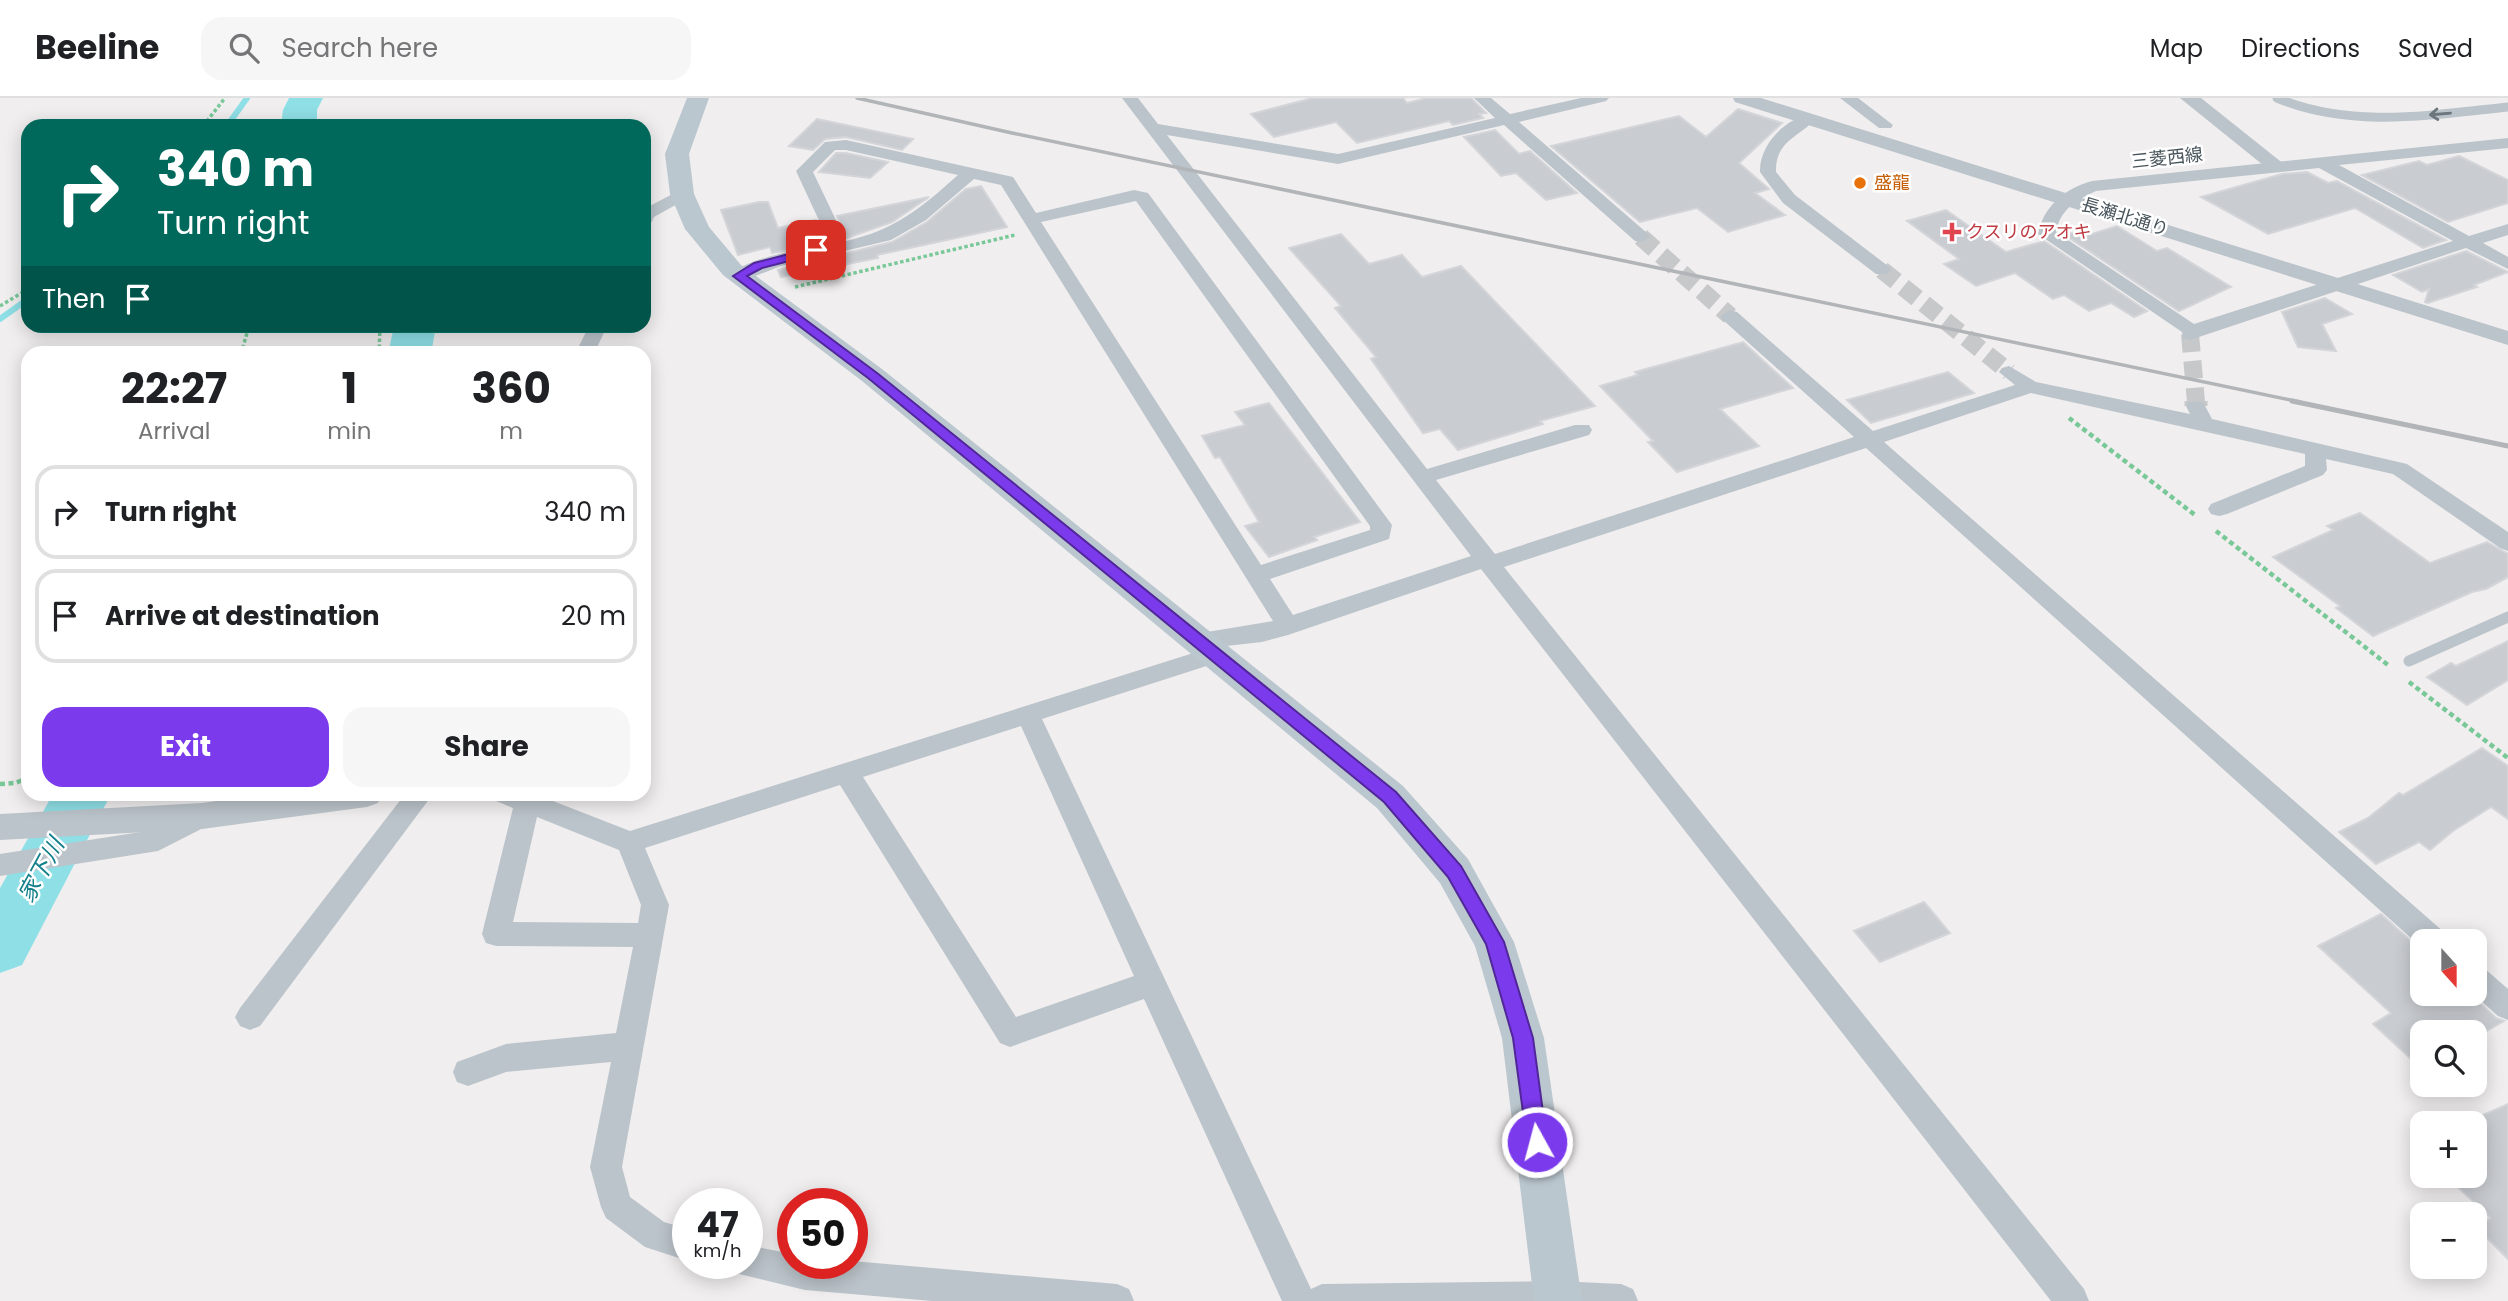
<!DOCTYPE html>
<html lang="en">
<head>
<meta charset="utf-8">
<style>
  body { margin:0; font-family:Poppins,"Noto Sans JP",sans-serif; background:#f6f6f6; color:#202124; height:100vh; display:flex; flex-direction:column; font-size:26px; white-space:nowrap }
  * { box-sizing:border-box; margin:0 }
  p { font-size:23px; color:#757577 }
  .icon { flex:none; width:38px; height:38px; fill:none; stroke:currentColor; stroke-width:2; stroke-linecap:round; stroke-linejoin:round }
  .map { position:relative; flex:1; overflow:hidden }
  .details { position:absolute; left:21px; top:248px; width:630px; height:455px; display:flex; flex-direction:column; background:#fff; border-radius:21px; box-shadow:0 4px 18px #0003 }
  .details>* { flex:none }
  .guide { position:absolute; left:21px; top:21px; width:630px; height:214px; border-radius:21px; box-shadow:0 4px 18px #0003; background:#00695c; color:#fff; overflow:hidden }
  .needle { width:46px; rotate:159deg }
  .fabs { position:absolute; left:2410px; top:831px; display:grid; gap:14px }
  .fabs a { display:grid; place-items:center; width:77px; height:77px; border-radius:14px; background:#fff; box-shadow:0 4px 18px #0003; font-size:35px }
  .speed { position:absolute; left:672px; top:1090px; display:flex; gap:14px; font-size:35px; font-weight:700; text-align:center }
  .speed>* { display:grid; place-content:center; width:91px; height:91px; border-radius:50%; background:#fff; box-shadow:0 4px 18px #0003; line-height:1 }
  .speed small { font-size:18px; font-weight:400 }
  .speed .limit { border:10px solid #d22; background:#fff; color:#111 }
  .pin { position:absolute; display:grid; place-items:center; width:60px; height:60px; color:#fff; margin:-30px; border-radius:14px; box-shadow:0 4px 10px #0006 }
  .me { position:absolute; width:77px; margin:-38px; rotate:353deg; stroke-linejoin:round; filter:drop-shadow(0 0 5px #0008) }
  .turn { display:flex; align-items:center; gap:24px; height:147px; padding:0 21px; font-size:32px }
  .turn .icon { width:91px; height:91px; stroke-width:2.5 }
  .turn b { display:block; font-size:49px; line-height:60px }
  .then { display:flex; align-items:center; height:66px; padding:0 21px; background:#0003; gap:14px; font-size:26px }
  .eta { display:flex; justify-content:space-evenly; align-items:center; height:119px; text-align:center }
  .eta b { font-size:42px; font-weight:700; line-height:49px }
  .primary-button { display:flex; gap:14px; margin-top:auto; padding:14px 21px }
  .primary-button a { flex:1; height:80px; border-radius:21px; background:#7c3aed; color:#fff; font-size:28px; font-weight:700; line-height:80px; text-align:center }
  .primary-button a+a { background:#f6f6f6; color:#202124 }
  ul { padding:0; list-style:none }
  li { display:flex; align-items:center; gap:21px; height:94px; margin:0 14px 10px; padding:0 7px; border:4px solid #e0e0e0; border-radius:21px }
  li div { flex:1 }
  li b { display:block; font-size:26px }
  li em { font-style:normal }
  header { display:flex; align-items:center; gap:42px; box-sizing:border-box; height:98px; padding:0 35px; background:#fff; border-bottom:2px solid #e0e0e0 }
  header strong { font-size:33px }
  nav { display:flex; gap:38px; margin-inline-start:auto; font-size:24px }
  .search { width:490px; height:63px; background:#f6f6f6; display:flex; align-items:center; gap:18px; box-sizing:border-box; padding:0 24px; border-radius:21px; color:#757577; font-size:26px }
  .map>svg:first-child { display:block }
  .lines { fill:none; stroke-linecap:round; stroke-linejoin:round }
  .stream { stroke:#8fdfe6; stroke-width:6 }
  .river { fill:#8fdfe6; fill-rule:evenodd }
  .building { fill:#c9ccd1; stroke:#d3d5d9; stroke-width:2 }
  .minor-tunnel-far1 { stroke:#c7c8ca; stroke-width:18; stroke-dasharray:18 9; stroke-linecap:butt }
  .minor-tunnel { stroke:#c7c8ca; stroke-width:23; stroke-dasharray:23 11; stroke-linecap:butt }
  .path-far1 { stroke:#79c898; stroke-width:3.5; stroke-dasharray:3.5 2.5; stroke-linecap:butt }
  .path { stroke:#79c898; stroke-width:4.5; stroke-dasharray:5 3.5; stroke-linecap:butt }
  .service-far1 { stroke:#bbc4ca; stroke-width:9 }
  .service { stroke:#bbc4ca; stroke-width:11 }
  .minor { fill:#bbc4ca; fill-rule:evenodd }
  .tertiary { fill:#bbc4ca; fill-rule:evenodd }
  .secondary { fill:#bbc7cf; fill-rule:evenodd }
  .rail-far1 { stroke:#b1b5b8; stroke-width:3.5 }
  .rail { stroke:#b1b5b8; stroke-width:5 }
  .oneway { stroke:#6a767c }
  .route { fill:#7c3aed; stroke:#51269a; stroke-width:2 }
  .food-dot { fill:#e8710a; stroke:#fff; stroke-width:2.5 }
  .health-dot { fill:#e0444e; stroke:#fff; stroke-width:2.5 }
  .labels { text-anchor:middle; stroke-width:5; stroke-linejoin:round; paint-order:stroke }
  .far-street-label { font-size:18px; fill:#48545b; stroke:#fff }
  .far-food-label { font-size:18px; fill:#c56008; stroke:#fff; text-anchor:start }
  .far-health-label { font-size:18px; fill:#be3a42; stroke:#fff; text-anchor:start }
  .water-label { font-size:23px; font-style:italic; fill:#14808b; stroke:#fff }
</style>
</head>
<body>
<header>
<strong>Beeline</strong>
<div class="search"><svg class="icon" aria-label="search" viewBox="0 0 24 24"><circle cx="10" cy="10" r="6"/><path d="M15 15l6 6"/></svg>Search here</div>
<nav><a>Map</a><a>Directions</a><a>Saved</a></nav>
</header>
<div class="map">
<svg width="2508" height="1203" viewBox="0 0 2508 1203">
  <rect width="100%" height="100%" fill="#f1eeef"/>
  <g class="lines">
    <!-- stream -->
    <g class="stream">
      <path d="M227,28L247,0"/>
      <path d="M0,221L28,201"/>
    </g>
    <!-- river -->
    <g class="river">
      <path d="M289,0H323L317,12V28H281L283,12Z"/>
      <path d="M394,228H436L431,256H388Z"/>
      <path d="M53,696H111L22,867L0,875V790Z"/>
    </g>
  </g>
  <!-- building -->
  <g class="building">
    <path d="M1313,0H1403L1407,5L1427,0H1471L1486,15L1479,16L1483,20L1453,27L1449,23L1357,45L1336,24L1274,39L1251,16Z"/>
    <path d="M1738,11L1782,25L1739,65L1769,91L1755,95L1785,117L1728,134L1697,110L1640,124L1551,48L1679,18L1706,39Z"/>
    <path d="M817,21L913,41L902,52L846,39L825,41L813,52L789,48Z"/>
    <path d="M1495,32L1519,56L1530,53L1577,95L1546,102L1516,75L1501,78L1464,39Z"/>
    <path d="M836,55H846L888,64L870,80L819,74Z"/>
    <path d="M2459,58L2508,82V105L2448,124L2362,77L2419,63L2427,67Z"/>
    <path d="M2307,74L2328,85L2337,83L2446,142L2423,150L2355,110L2268,136L2201,99L2282,76Z"/>
    <path d="M981,88L1007,129L877,157L878,160L781,179L778,172L782,171L892,144L927,124L966,91Z"/>
    <path d="M929,99L892,124L847,140L837,118Z"/>
    <path d="M759,104H768L778,130L816,122L826,144L772,155L770,149L738,157L721,112Z"/>
    <path d="M1946,112L2006,154L2044,143L2147,213L2134,219L2111,205L2089,213L2064,197L2053,201L2015,175L1976,188L1944,166L1959,161L1907,123Z"/>
    <path d="M2117,128L2157,153L2167,150L2231,189L2179,213L2065,137L2082,132L2089,137Z"/>
    <path d="M1341,136L1369,166L1402,157L1422,179L1461,168L1595,308L1540,323L1543,326L1458,352L1440,331L1423,335L1371,261L1376,259L1335,210L1341,208L1289,150Z"/>
    <path d="M2466,153L2508,174L2474,187L2477,189L2428,205L2425,204L2429,191L2422,194L2393,177Z"/>
    <path d="M2325,200L2352,216L2322,226L2336,253L2298,249L2282,214Z"/>
    <path d="M1743,244L1793,290L1720,311L1759,348L1677,374L1648,344L1653,343L1600,288L1638,277L1635,274Z"/>
    <path d="M1948,274L1974,295L1871,325L1847,302Z"/>
    <path d="M1269,305L1360,424L1314,439L1317,442L1269,459L1245,428L1259,424L1220,359L1215,360L1202,338L1245,327L1235,314Z"/>
    <path d="M2360,415L2430,465L2487,444L2508,456V479L2486,491L2472,494L2373,538L2336,510L2340,508L2273,459L2333,432L2327,428Z"/>
    <path d="M2508,543V582L2467,607L2427,579L2451,565L2456,568Z"/>
    <path d="M2482,650L2508,668V721L2491,709L2453,733L2430,752L2419,744L2376,766L2339,734L2368,720L2399,695L2403,697Z"/>
    <path d="M1924,804L1950,835L1880,864L1854,833Z"/>
    <path d="M2381,816L2422,853V896H2470L2496,920L2504,923L2485,934H2422V971L2373,926L2391,915L2318,848Z"/>
    <path d="M2508,1006V1161L2476,1129L2491,1120L2446,1078H2474V1021Z"/>
  </g>
  <g class="lines">
    <!-- minor-tunnel-far1 -->
    <g class="minor-tunnel-far1">
      <path d="M1641,139L1730,218"/>
      <path d="M1882,172L2009,274"/>
      <path d="M2190,236L2196,304"/>
    </g>
    <!-- minor-tunnel -->
    <path class="minor-tunnel" d="M2196,303V308"/>
    <!-- path-far1 -->
    <g class="path-far1">
      <path d="M203,28L225,0"/>
      <path d="M795,189L1015,137"/>
      <path d="M0,208L28,191"/>
      <path d="M241,256L249,228"/>
      <path d="M379,256L380,228"/>
    </g>
    <!-- path -->
    <g class="path">
      <path d="M2069,320L2195,417"/>
      <path d="M2216,433L2388,567"/>
      <path d="M2409,584L2508,660"/>
      <path d="M0,686L15,685L28,680"/>
    </g>
    <!-- service-far1 -->
    <path class="service-far1" d="M2277,0C2350,31 2431,17 2508,9"/>
    <!-- service -->
    <path class="service" d="M2409,563L2508,519"/>
    <!-- minor -->
    <g class="minor">
      <path d="M1122,0H1138L1158,26L1338,56L1495,20L1474,0H1491L1510,16L1581,0H1609L1606,3L1519,24L1647,135L1650,139L1641,144L1635,143L1504,27L1338,66L1167,37L1427,371L1575,327H1589L1592,332L1589,337L1436,382L1495,456L1854,339L1723,222L1721,218L1730,212L1737,214L1873,333L2015,287L1999,274L2002,270L2009,268L2036,284L2190,316L2186,308L2189,304H2203L2212,321L2407,366L2508,434V453L2500,450L2393,376L2326,361L2327,372L2323,377L2227,416L2219,418L2211,416L2208,411L2211,406L2305,368V356L2031,295L1884,344L2445,835L2449,844H2422V850L1866,350L1504,469L2084,1191L2089,1203H2051L1481,471L1288,537L1262,544L1217,549L1222,551L1226,557L1222,563L1042,621L1311,1191L1322,1186L1557,1183L1621,1186L1633,1191L1638,1203H1282L1144,901L1010,949L1000,945L840,687L645,750L669,807L622,1069L630,1099L664,1124L688,1131V1163L645,1149L606,1120L601,1109L590,1069L611,964L506,974L468,988L457,984L453,974L457,964L506,946L616,935L633,849L496,848L486,845L482,836L513,710L496,703L492,696H535L630,733L1206,551L1189,549L1185,543L1189,537L1273,523L1001,87L974,81L926,122L891,142L781,168L745,182H733L730,178C745,159 805,151 830,146L796,73L825,44L846,42L1013,79L1036,115L1134,92L1148,95L1392,427L1389,441L1270,481L1293,517L1471,458ZM835,52H846L958,77C921,110 895,132 846,143L813,74ZM1136,103L1370,428V432L1261,467L1041,124ZM1021,628L1134,878L1016,919L863,679ZM537,719L619,752L641,807L638,825L513,824Z"/>
      <path d="M1840,0H1858L1893,27L1891,30H1879Z"/>
      <path d="M1808,16L1816,21C1799,39 1775,43 1776,74L1795,97L1888,168L1891,172L1888,176H1876L1783,105L1760,74C1759,48 1783,23 1808,16Z"/>
      <path d="M2508,40V50L2339,67L2469,138L2508,126V137L2483,145L2508,159V171L2466,150L2190,242L2183,240L2182,234L2038,136C2043,109 2065,90 2092,83ZM2319,70L2453,143L2194,226L2056,134C2060,112 2076,102 2096,93Z"/>
      <path d="M682,91L690,96L688,100L654,119L650,127L644,128V111Z"/>
      <path d="M589,228H607L594,256H575Z"/>
      <path d="M405,696H433L260,928L250,932L240,928L235,919L240,910Z"/>
      <path d="M202,707L211,710L215,718L211,726L158,753L0,778V756L153,732Z"/>
      <path d="M2474,866L2484,870L2508,891V922L2498,918L2473,896Z"/>
      <path d="M747,1147L793,1156V1166H852V1163L1117,1186L1129,1191L1134,1203H932L805,1192L735,1175L732,1166H747Z"/>
    </g>
    <!-- tertiary -->
    <g class="tertiary">
      <path d="M1733,0H1761L2508,233V247L1735,4Z"/>
      <path d="M2180,0H2201L2285,67L2282,71H2268Z"/>
      <path d="M266,696H382L378,705L367,709L202,731L0,742V716L202,705Z"/>
    </g>
    <!-- secondary -->
    <path class="secondary" d="M687,0H709L689,56L694,96L709,129L741,167L882,271L1403,688L1468,761L1514,844L1544,940L1582,1203H1534L1502,940L1475,848L1440,785L1377,710L862,283L723,177L685,131L670,96L665,56Z"/>
    <!-- rail-far1 -->
    <path class="rail-far1" d="M857,0L1012,35L2300,304"/>
    <!-- rail -->
    <path class="rail" d="M2292,303L2508,348"/>
  </g>
  <!-- one-way arrows -->
  <defs><path id="oneway-shaft" d="M-6 0H5M1.5-3L5.5 0L1.5 3" fill="none" stroke-width="1.6" stroke-linecap="round" stroke-linejoin="round" transform="scale(1.75)"/></defs>
  <use class="oneway" href="#oneway-shaft" transform="translate(2440 16) rotate(175)"/>
  <!-- route -->
  <path class="route" d="M816,149L820,150V155L762,170L747,178L877,275L1396,694L1461,768L1504,844L1533,940L1547,1044L1544,1051L1537,1054L1530,1051L1527,1044L1513,940L1486,846L1448,779L1384,704L868,280L733,178L754,165Z"/>
  <!-- markers -->
  <circle class="food-dot" cx="1860" cy="85" r="7"/>
  <path class="health-dot" d="M1948.5 123.5h7v7h7v7h-7v7h-7v-7h-7v-7h7z"/>
  <g class="labels">
    <!-- far-street labels -->
    <g class="far-street-label">
      <text transform="translate(2167 60) rotate(-6)" y="6">三菱西線</text>
      <text transform="translate(2125 119) rotate(17)" y="6">長瀬北通り</text>
    </g>
    <!-- far-food labels -->
    <g class="far-food-label">
      <text x="1874" y="91">盛龍</text>
    </g>
    <!-- far-health labels -->
    <g class="far-health-label">
      <text x="1966" y="140">クスリのアオキ</text>
    </g>
    <!-- water labels -->
    <g class="water-label">
      <text transform="translate(41 772) rotate(-61)" y="8">家下川</text>
    </g>
  </g>
</svg>
<div class="fabs">
<a><svg class="needle" viewBox="-14 -14 28 28"><path d="M0-13l5 13h-10z" fill="#e53935"/><path d="M0 13l5-13h-10z" fill="#757577"/></svg></a>
<a><svg class="icon" aria-label="search" viewBox="0 0 24 24"><circle cx="10" cy="10" r="6"/><path d="M15 15l6 6"/></svg></a>
<a>+</a>
<a>−</a>
</div>
<div class="speed"><div>47<small>km/h</small></div><div class="limit">50</div></div>
<div class="pin" style="left:816px;top:152px;background:#d93025"><svg class="icon" aria-label="arrive" viewBox="0 0 24 24"><path d="M6 21V4h12l-3 4 3 4H6"/></svg></div>
<svg class="me" style="left:1537px;top:1044px" viewBox="-20 -20 40 40"><circle r="17" fill="#7c3aed" stroke="#fff" stroke-width="3"/><path d="M0-11L8 9 0 5-8 9z" fill="#fff"/></svg>
<div class="guide">
<div class="turn"><svg class="icon" aria-label="right" viewBox="0 0 24 24"><path d="M7 20v-9h11M14 6l5 5-5 5"/></svg><div><b>340 m</b>Turn right</div></div>
<div class="then">Then<svg class="icon" aria-label="arrive" viewBox="0 0 24 24"><path d="M6 21V4h12l-3 4 3 4H6"/></svg></div>
</div>
<section class="details">
<div class="eta">
<div><b>22:27</b><p>Arrival</p></div>
<div><b>1</b><p>min</p></div>
<div><b>360</b><p>m</p></div>
</div>
<ul>
<li><svg class="icon" aria-label="right" viewBox="0 0 24 24"><path d="M7 20v-9h11M14 6l5 5-5 5"/></svg><div><b>Turn right</b></div><em>340 m</em></li>
<li><svg class="icon" aria-label="arrive" viewBox="0 0 24 24"><path d="M6 21V4h12l-3 4 3 4H6"/></svg><div><b>Arrive at destination</b></div><em>20 m</em></li>
</ul>
<div class="primary-button"><a>Exit</a><a>Share</a></div>
</section>
</div>
</body>
</html>
